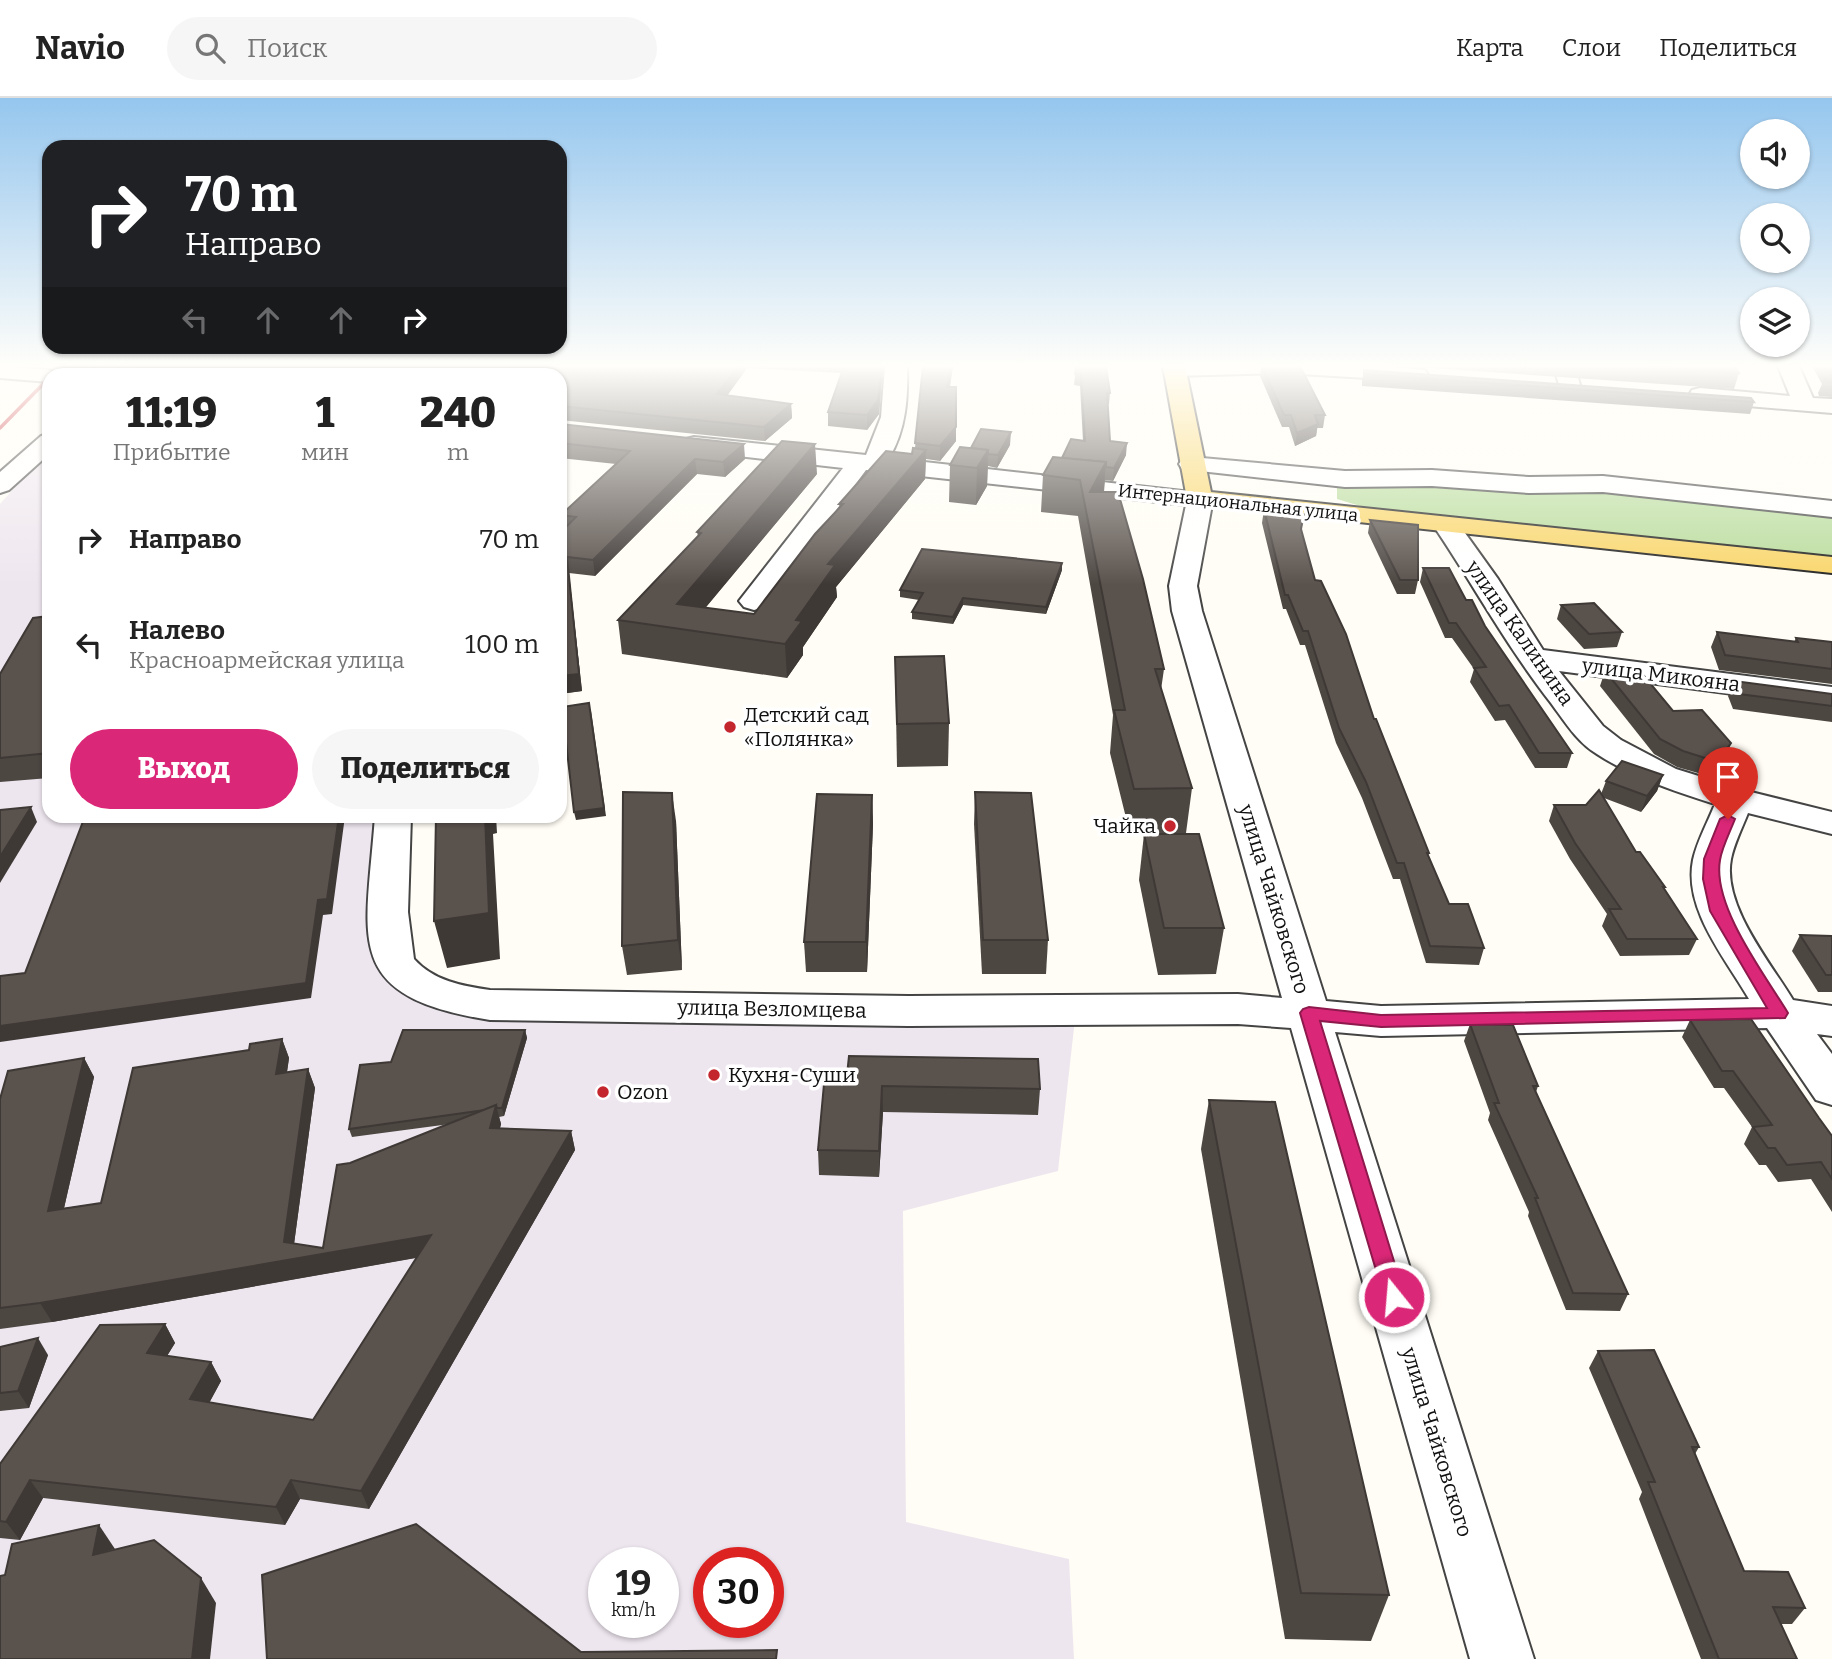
<!DOCTYPE html>
<html lang="ru">
<head>
<meta charset="utf-8">
<style>
  body { margin:0; font-family:Bitter,serif; background:#f6f6f6; color:#222; height:100vh; display:flex; flex-direction:column; font-size:26px; white-space:nowrap }
  * { box-sizing:border-box; margin:0 }
  p { font-size:23px; color:#767676 }
  .icon { flex:none; width:38px; height:38px; fill:none; stroke:currentColor; stroke-width:2; stroke-linecap:round; stroke-linejoin:round }
  .map { position:relative; flex:1; overflow:hidden }
  .drawer { position:absolute; left:42px; top:270px; width:525px; height:455px; display:flex; flex-direction:column; background:#fff; border-radius:21px; box-shadow:0 2px 5px #0004 }
  .drawer>* { flex:none }
  .top-card { position:absolute; left:42px; top:42px; width:525px; height:214px; border-radius:21px; box-shadow:0 2px 5px #0004; background:#202124; color:#fff; overflow:hidden }
  .buttons { position:absolute; left:1740px; top:21px; display:grid; gap:14px }
  .buttons a { display:grid; place-items:center; width:70px; height:70px; border-radius:50%; background:#fff; box-shadow:0 2px 5px #0004; font-size:35px }
  .speed { position:absolute; left:588px; top:1449px; display:flex; gap:14px; font-size:35px; font-weight:700; text-align:center }
  .speed>* { display:grid; place-content:center; width:91px; height:91px; border-radius:50%; background:#fff; box-shadow:0 2px 5px #0004; line-height:1 }
  .speed small { font-size:18px; font-weight:400 }
  .speed .limit { border:10px solid #d22; background:#fff; color:#111 }
  .pin { position:absolute; display:grid; place-items:center; width:60px; height:60px; color:#fff; margin:-72px -30px; border-radius:50% 50% 50% 0; rotate:-45deg; box-shadow:0 0 7px #0007 }
  .pin .icon { rotate:45deg }
  .me { position:absolute; width:77px; margin:-38px; rotate:343deg; stroke-linejoin:round; filter:drop-shadow(0 0 5px #0008) }
  .turn { display:flex; align-items:center; gap:24px; height:147px; padding:0 28px; font-size:32px }
  .turn .icon { width:91px; height:91px; stroke-width:2.5 }
  .turn b { display:block; font-size:49px; line-height:60px }
  .lanes { display:flex; align-items:center; height:66px; padding:0 28px; background:#0003; justify-content:center; gap:35px; direction:ltr }
  .lanes .off { opacity:.35 }
  .eta { display:flex; justify-content:space-evenly; align-items:center; height:119px; text-align:center }
  .eta b { font-size:42px; font-weight:800; line-height:49px }
  .primary-button { display:flex; gap:14px; margin-top:auto; padding:14px 28px }
  .primary-button a { flex:1; height:80px; border-radius:42px; background:#db2777; color:#fff; font-size:28px; font-weight:800; line-height:80px; text-align:center }
  .primary-button a+a { background:#f6f6f6; color:#222 }
  ul { padding:0; list-style:none }
  li { display:flex; align-items:center; gap:21px; height:105px; padding:0 28px }
  li div { flex:1 }
  li b { display:block; font-size:26px }
  li em { font-style:normal }
  header { display:flex; align-items:center; gap:42px; box-sizing:border-box; height:98px; padding:0 35px; background:#fff; border-bottom:2px solid #e0e0e0 }
  header strong { font-size:33px }
  nav { display:flex; gap:38px; margin-inline-start:auto; font-size:24px }
  .search { width:490px; height:63px; background:#f6f6f6; display:flex; align-items:center; gap:18px; box-sizing:border-box; padding:0 24px; border-radius:38px; color:#767676; font-size:26px }
  .map>svg:first-child { display:block }
  .industrial { fill:#eee6ef; fill-rule:evenodd }
  .forest { fill:#b9dc9c }
  .lines { fill:none; stroke-linecap:round; stroke-linejoin:round }
  .minor-casing { stroke:#444; stroke-width:4 }
  .major-casing { stroke:#222; stroke-width:4 }
  .minor { fill:#fff; fill-rule:evenodd }
  .major { fill:#f9d66b; fill-rule:evenodd }
  .rail { stroke:#c4262e; stroke-width:3.5 }
  .wall { fill:#4d4742 }
  .shaded-wall { fill:#3f3936 }
  .building { fill:#5a524d; stroke:#3f3936; stroke-width:2 }
  .route { fill:#db2777; stroke:#8e194d; stroke-width:2 }
  .poi-dot { fill:#c4262e; stroke:#fff; stroke-width:2.5 }
  .labels { text-anchor:middle; stroke-width:7; stroke-linejoin:round; paint-order:stroke }
  .far-street-label { font-size:18px; fill:#111; stroke:#fff }
  .street-label { font-size:21px; fill:#111; stroke:#fff }
  .poi-label { font-size:21px; fill:#111; stroke:#fff; text-anchor:start }
</style>
</head>
<body>
<header>
<strong>Navio</strong>
<div class="search"><svg class="icon" aria-label="search" viewBox="0 0 24 24"><circle cx="10" cy="10" r="6"/><path d="M15 15l6 6"/></svg>Поиск</div>
<nav><a>Карта</a><a>Слои</a><a>Поделиться</a></nav>
</header>
<div class="map">
<svg width="1832" height="1561" viewBox="0 0 1832 1561">
  <rect width="100%" height="100%" fill="#fffdf5"/>
  <!-- industrial -->
  <path class="industrial" d="M43,358L49,359V718H393L388,841L442,897L1076,912L1058,1073L903,1113L906,1424L1069,1461L1074,1561H0V406ZM604,1465H663V1524H604ZM709,1465H768V1524H709Z"/>
  <!-- forest -->
  <path class="forest" d="M1373,385H1447L1796,399L1832,406V460L1370,411L1337,401V389Z"/>
  <g class="lines">
    <!-- minor casing -->
    <g class="minor-casing">
      <g id="minor">
        <path d="M0,268L49,272L59,276H49V284L0,280Z"/>
        <path d="M97,268H119L113,276H92Z"/>
        <path d="M885,268H907C908,300 906,332 889,360L1209,396L1213,401L1197,488L1202,513L1326,903L1381,908L1749,901C1726,861 1683,811 1693,762C1697,743 1708,724 1715,706C1674,693 1634,680 1597,656C1577,644 1565,624 1551,605C1507,549 1473,486 1433,427L1437,421L1446,419L1455,421L1498,481L1543,552L1832,589V609L1559,573L1603,628L1621,642L1676,671L1747,693L1832,714V736L1748,715C1742,730 1734,746 1731,761C1722,807 1770,864 1793,902L1832,908V938L1817,936L1832,956V1007L1816,1002L1767,930L1381,938L1335,934L1534,1561H1470L1291,930L1238,926L909,928L490,922C340,898 366,842 375,718H411L408,814L414,861C434,883 462,888 490,892L909,898L1238,896L1282,900L1172,513L1169,488L1186,407L866,372L764,509L754,512L744,509L739,503L843,370L694,353L686,351L682,346L686,341L694,339L866,357L881,319Z"/>
        <path d="M1166,268H1383L1425,272L1428,277L1425,282L1417,283L1284,275L1174,278L1166,277L1163,272Z"/>
        <path d="M1553,268H1575L1580,287L1577,292H1561Z"/>
        <path d="M1778,268H1799L1813,300L1832,301V315L1700,304L1692,302L1689,297L1692,292L1700,290L1790,298Z"/>
        <path d="M49,336V356L9,392L0,395V374L41,338Z"/>
        <path d="M1191,359L1345,373L1432,372L1529,379L1603,378L1832,403V419L1603,394L1529,395L1432,388L1345,389L1182,371L1179,366L1182,361Z"/>
      </g>
    </g>
    <!-- major casing -->
    <g class="major-casing">
      <path id="major" d="M1163,268H1185L1211,394L1832,459V475L1191,406L1187,401Z"/>
    </g>
    <!-- minor -->
    <use href="#minor" class="minor"/>
    <!-- major -->
    <use href="#major" class="major"/>
    <!-- rail -->
    <path class="rail" d="M0,330L49,280"/>
  </g>
  <!-- wall -->
  <g class="wall">
    <path d="M140,268H883L879,316L867,332L828,328V314L842,275L747,270L727,298L791,306L792,320L765,343L560,322V276Z"/>
    <path d="M923,268H953L950,289L956,343L940,363L926,361L925,381L836,489L837,499L803,549V557L787,580L622,556L618,522L698,438L697,434L817,376L705,510L754,516L840,410L839,406L912,356L915,350Z"/>
    <path d="M1076,268L1110,295L1109,306H1108L1110,343L1126,357L1113,383L1105,382L1104,394L1164,571L1161,592L1192,690L1186,735L1130,736L1110,655L1113,617L1078,418L1041,414L1043,377L1062,360L1083,343L1080,288L1074,287Z"/>
    <path d="M1261,268H1300L1325,317L1323,330H1317L1316,338L1295,348L1289,329H1282L1260,278Z"/>
    <path d="M1403,268H1735L1739,275L1734,291Z"/>
    <path d="M1812,268H1832V299L1819,298L1818,295L1822,286Z"/>
    <path d="M1364,272L1754,304L1750,316L1362,288V283Z"/>
    <path d="M560,326L745,361L725,379L697,376L595,478L569,475L582,593L560,596V435L563,432L561,417L616,366L560,360Z"/>
    <path d="M1010,347L997,370L988,368L987,388L976,407L949,404L950,367L971,350Z"/>
    <path d="M1264,411L1301,432L1315,482L1429,755L1428,758L1449,806L1484,850L1479,867L1426,865L1400,781H1393L1362,700L1336,645L1305,547H1300L1286,511H1283L1262,425Z"/>
    <path d="M1370,422L1418,482L1415,496H1397L1368,435Z"/>
    <path d="M1423,470L1466,502L1572,655L1567,670H1535L1505,622L1495,623L1470,584L1474,571L1452,540H1445L1420,484Z"/>
    <path d="M1062,472L1046,516L963,507L953,526L912,521V514L919,502L900,499V492Z"/>
    <path d="M1561,507L1622,534L1617,549L1584,551L1557,521Z"/>
    <path d="M49,518V680L0,684V576Z"/>
    <path d="M1717,534L1794,544L1796,540L1832,544V586L1719,572L1711,549Z"/>
    <path d="M895,559L949,625L948,668L897,669Z"/>
    <path d="M1605,573L1673,613L1725,660L1712,679L1677,669L1654,656L1600,588Z"/>
    <path d="M1734,583L1832,596V624L1733,611L1728,598Z"/>
    <path d="M1663,677L1657,693L1641,714L1604,700L1636,754L1665,789L1664,791L1697,841L1689,857L1620,858L1602,828L1607,816L1570,761L1549,723L1554,707H1586L1601,696L1606,683Z"/>
    <path d="M975,694L1048,842L1046,876H982L974,726Z"/>
    <path d="M872,697L873,726L867,874H806L804,844Z"/>
    <path d="M676,723L682,872L627,877L622,848Z"/>
    <path d="M1144,736L1224,830L1216,876L1158,877L1139,782Z"/>
    <path d="M1800,837L1832,838V894H1818L1792,853Z"/>
    <path d="M1690,922L1819,1020L1832,1038V1114L1811,1081L1778,1084L1766,1067H1759L1744,1046L1752,1029L1724,990H1714L1682,939Z"/>
    <path d="M1470,926L1538,988L1536,994L1628,1196L1620,1213L1566,1212L1528,1118L1529,1114L1488,1022L1490,1015L1464,943Z"/>
    <path d="M525,932L527,940L504,1018L499,1019L501,1026L500,1030L571,1033L575,1052L369,1411L300,1401L285,1427L43,1400L20,1442L0,1440V1366L165,1226L175,1245L167,1258L211,1264L221,1283L209,1305L313,1322L416,1160L52,1224L0,1231V1001L84,960L94,979L64,1110L101,1105L249,952L282,941L289,960L287,974L308,971L315,990L294,1146L323,1150L350,1065L450,1026L352,1039L349,1031L391,964Z"/>
    <path d="M824,986L1040,991L1038,1017L883,1014L879,1079L819,1077L818,1052Z"/>
    <path d="M1209,1002L1389,1497L1371,1543L1285,1541L1201,1051Z"/>
    <path d="M0,1249L48,1257L29,1310L0,1313Z"/>
    <path d="M1598,1253L1699,1349L1695,1356L1744,1473L1805,1510L1792,1526H1781L1797,1561H1701L1639,1401L1642,1394L1589,1270Z"/>
  </g>
  <!-- shaded-wall -->
  <g class="shaded-wall">
    <path d="M738,268H747V270L718,310L717,296Z"/>
    <path d="M882,268H883L879,316L867,332V317Z"/>
    <path d="M951,268H953L947,303V289Z"/>
    <path d="M791,306L792,320L765,343L764,329Z"/>
    <path d="M1318,326L1316,338L1295,348L1297,335Z"/>
    <path d="M956,329V343L940,363V348Z"/>
    <path d="M1011,334L1010,347L997,370L998,357Z"/>
    <path d="M1127,345L1126,357L1113,383L1114,370Z"/>
    <path d="M744,346L745,361L725,379L723,364Z"/>
    <path d="M815,346L817,376L687,532L677,506Z"/>
    <path d="M926,352L925,381L836,489L837,499L803,549V557L787,580L785,546L796,522L828,466Z"/>
    <path d="M988,352L987,388L976,407L977,370Z"/>
    <path d="M695,361L697,376L595,478L593,462Z"/>
    <path d="M1106,364L1103,401L1090,394Z"/>
    <path d="M567,459L582,593L560,596V578Z"/>
    <path d="M1062,465V472L1046,516V509Z"/>
    <path d="M963,500V507L953,526V519Z"/>
    <path d="M591,613L606,718L576,722L574,714Z"/>
    <path d="M1731,645L1725,660L1712,679L1718,664Z"/>
    <path d="M1663,677L1657,693L1641,714L1647,698Z"/>
    <path d="M672,695L676,723L682,872L678,842Z"/>
    <path d="M872,697L873,726L867,874L866,844Z"/>
    <path d="M31,709L37,724L0,785V759Z"/>
    <path d="M339,718H345L332,816L323,817L311,900L0,944V928L318,802Z"/>
    <path d="M485,718H496L497,735L493,736L500,861L447,870L434,823Z"/>
    <path d="M525,932L527,940L504,1018L502,1010Z"/>
    <path d="M282,941L289,960L284,994L276,976Z"/>
    <path d="M84,960L94,979L59,1132L48,1113Z"/>
    <path d="M308,971L315,990L292,1161L431,1137L437,1156L52,1224L40,1205L284,1144Z"/>
    <path d="M882,988L883,1014L879,1079V1053Z"/>
    <path d="M496,1007L501,1026L495,1049L490,1030Z"/>
    <path d="M571,1033L575,1052L369,1411L361,1393Z"/>
    <path d="M165,1226L175,1245L157,1274L147,1255Z"/>
    <path d="M38,1240L48,1257L29,1310L18,1293Z"/>
    <path d="M211,1264L221,1283L201,1320L190,1301Z"/>
    <path d="M30,1382L43,1400L20,1442L6,1424Z"/>
    <path d="M291,1382L300,1401L285,1427L276,1409Z"/>
    <path d="M99,1427L115,1451L93,1457Z"/>
    <path d="M201,1480L216,1505L210,1561H192Z"/>
  </g>
  <!-- building -->
  <g class="building">
    <path d="M140,268H738L717,296L791,306L764,329L560,308V276H129Z"/>
    <path d="M844,268H882L878,302L867,317L828,314Z"/>
    <path d="M923,268H951L947,289H956V329L940,348L915,345Z"/>
    <path d="M1076,268H1106L1110,295H1107L1110,343L1127,345L1114,370L1106,369V364L1062,360L1071,341L1085,343L1081,276H1075Z"/>
    <path d="M1262,268H1300L1325,317H1315L1318,326L1297,335L1291,317H1284Z"/>
    <path d="M1646,268H1735L1739,275Z"/>
    <path d="M1825,268H1832V280Z"/>
    <path d="M1364,272L1751,300L1754,304L1364,276Z"/>
    <path d="M1824,281H1832V284L1825,283Z"/>
    <path d="M560,326L744,346L723,364L695,361L593,462L567,459L579,576L560,578V435L576,419L561,417L630,353L560,345Z"/>
    <path d="M981,331L1011,334L998,357L988,356V352L971,350Z"/>
    <path d="M782,343L815,346L677,506L754,516L815,436L843,406H839L886,353L912,356L913,350L926,352L828,466L835,467L796,522L802,523L785,546L618,522L701,435L697,434Z"/>
    <path d="M960,349L988,352L977,370L950,367Z"/>
    <path d="M1053,359L1106,364L1090,394H1118L1143,481L1164,571H1155L1192,690L1134,691L1114,612H1125L1080,382L1043,377Z"/>
    <path d="M1264,411L1304,416L1301,431L1315,482L1321,483L1346,536L1374,621H1376L1429,755H1427L1449,806H1468L1484,850L1430,848L1404,765H1397L1366,684L1339,630L1308,533H1303L1288,497H1285Z"/>
    <path d="M1370,422L1418,427V482H1400Z"/>
    <path d="M922,451L1062,465L1046,509L963,500L953,519L912,514L923,495L900,492Z"/>
    <path d="M1423,470H1449L1466,502H1472L1485,528L1572,655H1539L1509,607L1499,608L1474,570L1486,569L1456,525H1449Z"/>
    <path d="M1594,505L1622,534L1589,536L1561,507Z"/>
    <path d="M49,518V655L0,660V576L33,520Z"/>
    <path d="M1717,534L1798,544L1796,540L1832,544V571L1725,557Z"/>
    <path d="M944,558L949,625L897,626L895,559Z"/>
    <path d="M1605,573H1640L1673,613L1702,612L1731,645L1718,664L1683,653L1660,641Z"/>
    <path d="M1734,583L1832,596V608L1739,596Z"/>
    <path d="M589,605L604,710L574,714L562,609Z"/>
    <path d="M1622,663L1663,677L1647,698L1606,683Z"/>
    <path d="M1599,692L1636,754H1640L1665,789H1663L1697,841H1627L1609,811H1621L1575,745L1554,707H1586Z"/>
    <path d="M623,694L672,695L678,842L622,848Z"/>
    <path d="M975,694L1031,695L1048,842H983Z"/>
    <path d="M817,696L872,697L866,844H804Z"/>
    <path d="M31,709L0,759V712Z"/>
    <path d="M112,718H339L327,801L318,802L306,885L0,928V878L25,875L84,721Z"/>
    <path d="M436,718H485L489,815L434,823Z"/>
    <path d="M1144,736H1199L1224,830H1164Z"/>
    <path d="M1800,837L1832,838V877H1826Z"/>
    <path d="M1751,921L1819,1020L1832,1038V1081L1821,1064L1787,1067L1775,1050H1768L1753,1029L1772,1027L1733,973H1722L1690,922Z"/>
    <path d="M1470,926L1513,927L1538,988H1533L1628,1196L1573,1195L1535,1100H1538L1494,1005H1499Z"/>
    <path d="M403,932H525L502,1010H497L496,1007L485,1012L349,1031L360,967L391,964Z"/>
    <path d="M282,941L276,976L308,971L284,1144L323,1150L337,1067L350,1065L496,1007L490,1030L571,1033L361,1393L291,1382L276,1409L30,1382L6,1424L0,1423V1366L100,1227L165,1226L147,1255L211,1264L190,1301L313,1322L431,1137L40,1205L0,1210V1001L8,973L84,960L48,1113L101,1105L133,970L249,952L250,946Z"/>
    <path d="M849,958L1038,961L1040,991L882,988L879,1053L818,1052L824,986H846Z"/>
    <path d="M1209,1002L1275,1004L1389,1497L1301,1495Z"/>
    <path d="M38,1240L18,1293L0,1295V1249Z"/>
    <path d="M1654,1252L1699,1349H1692L1744,1473L1788,1474L1805,1510L1773,1509L1797,1561H1719L1648,1384H1655L1598,1253Z"/>
    <path d="M416,1426L581,1554L777,1552L776,1561H267L262,1477Z"/>
    <path d="M99,1427L93,1457L154,1442L201,1480L192,1561H0V1478L5,1477L12,1446Z"/>
  </g>
  <!-- sky -->
  <linearGradient id="sky" x2="0" y2="1"><stop stop-color="#95c6ee"/><stop offset="0.55" stop-color="#fffefa"/><stop offset="1" stop-color="#fffefa" stop-opacity="0"/></linearGradient>
  <rect width="1832" height="487" fill="url(#sky)"/>
  <!-- route -->
  <path class="route" d="M1728,717L1735,721C1730,734 1722,749 1720,762C1712,808 1765,877 1788,915L1785,920L1381,929L1320,923L1405,1199L1401,1206L1394,1209L1386,1206L1300,915L1303,911L1309,909L1381,917L1767,910L1710,813L1703,781L1704,761L1720,721Z"/>
  <!-- markers -->
  <g class="poi-dot">
    <circle cx="730" cy="629" r="7"/>
    <circle cx="1170" cy="728" r="7"/>
    <circle cx="714" cy="977" r="7"/>
    <circle cx="603" cy="994" r="7"/>
  </g>
  <g class="labels">
    <!-- far-street labels -->
    <g class="far-street-label">
      <text transform="translate(1238 405) rotate(6)" y="6">Интернациональная улица</text>
    </g>
    <!-- street labels -->
    <g class="street-label">
      <text transform="translate(1520 535) rotate(55)" y="7">улица Калинина</text>
      <text transform="translate(1661 577) rotate(7)" y="7">улица Микояна</text>
      <text transform="translate(1274 801) rotate(73)" y="7">улица Чайковского</text>
      <text transform="translate(772 911) rotate(1)" y="7">улица Везломцева</text>
      <text transform="translate(1437 1344) rotate(73)" y="7">улица Чайковского</text>
    </g>
    <!-- poi labels -->
    <g class="poi-label">
      <text x="744" y="624">Детский сад<tspan x="744" dy="24">«Полянка»</tspan></text>
      <text x="1156" y="735" text-anchor="end">Чайка</text>
      <text x="728" y="984">Кухня-Суши</text>
      <text x="617" y="1001">Ozon</text>
    </g>
  </g>
</svg>
<div class="buttons">
<a><svg class="icon" aria-label="sound" viewBox="0 0 24 24"><path d="M4 9h4l5-4v14l-5-4H4zM17 9q2 3 0 6"/></svg></a>
<a><svg class="icon" aria-label="search" viewBox="0 0 24 24"><circle cx="10" cy="10" r="6"/><path d="M15 15l6 6"/></svg></a>
<a><svg class="icon" aria-label="layers" viewBox="0 0 24 24"><path d="M12 4l9 5-9 5-9-5zM3 14l9 5 9-5"/></svg></a>
</div>
<div class="speed"><div>19<small>km/h</small></div><div class="limit">30</div></div>
<div class="pin" style="left:1728px;top:721px;background:#d93025"><svg class="icon" aria-label="arrive" viewBox="0 0 24 24"><path d="M6 21V4h12l-3 4 3 4H6"/></svg></div>
<svg class="me" style="left:1394px;top:1199px" viewBox="-20 -20 40 40"><circle r="17" fill="#db2777" stroke="#fff" stroke-width="3"/><path d="M0-11L8 9 0 5-8 9z" fill="#fff"/></svg>
<div class="top-card">
<div class="turn"><svg class="icon" aria-label="right" viewBox="0 0 24 24"><path d="M7 20v-9h11M14 6l5 5-5 5"/></svg><div><b>70 m</b>Направо</div></div>
<div class="lanes"><svg class="icon off" aria-label="left" viewBox="0 0 24 24"><path d="M17 20v-9H6M10 6l-5 5 5 5"/></svg><svg class="icon off" aria-label="ahead" viewBox="0 0 24 24"><path d="M12 20V5M6 11l6-6 6 6"/></svg><svg class="icon off" aria-label="ahead" viewBox="0 0 24 24"><path d="M12 20V5M6 11l6-6 6 6"/></svg><svg class="icon" aria-label="right" viewBox="0 0 24 24"><path d="M7 20v-9h11M14 6l5 5-5 5"/></svg></div>
</div>
<section class="drawer">
<div class="eta">
<div><b>11:19</b><p>Прибытие</p></div>
<div><b>1</b><p>мин</p></div>
<div><b>240</b><p>m</p></div>
</div>
<ul>
<li><svg class="icon" aria-label="right" viewBox="0 0 24 24"><path d="M7 20v-9h11M14 6l5 5-5 5"/></svg><div><b>Направо</b></div><em>70 m</em></li>
<li><svg class="icon" aria-label="left" viewBox="0 0 24 24"><path d="M17 20v-9H6M10 6l-5 5 5 5"/></svg><div><b>Налево</b><p>Красноармейская улица</p></div><em>100 m</em></li>
</ul>
<div class="primary-button"><a>Выход</a><a>Поделиться</a></div>
</section>
</div>
</body>
</html>
